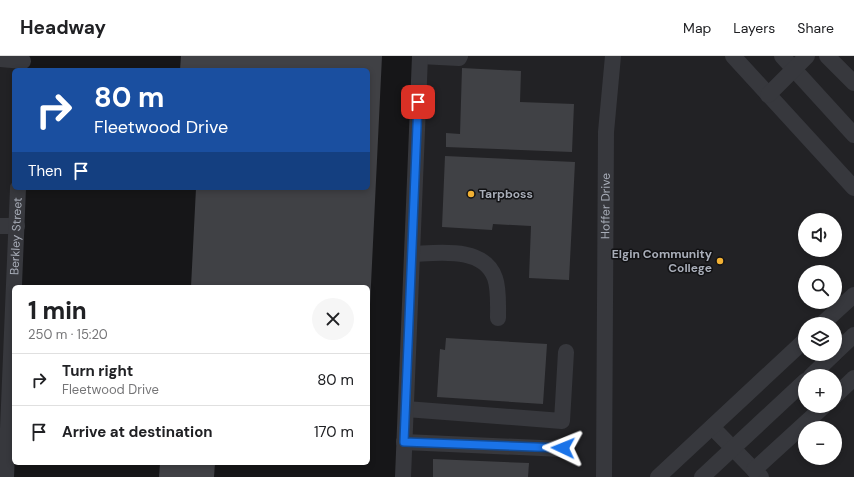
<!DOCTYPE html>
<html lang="en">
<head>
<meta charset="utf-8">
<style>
  body { margin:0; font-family:"DM Sans",sans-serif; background:#f6f6f6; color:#202124; height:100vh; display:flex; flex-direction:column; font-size:15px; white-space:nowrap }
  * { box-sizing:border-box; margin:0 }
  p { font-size:13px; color:#757577 }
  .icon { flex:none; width:22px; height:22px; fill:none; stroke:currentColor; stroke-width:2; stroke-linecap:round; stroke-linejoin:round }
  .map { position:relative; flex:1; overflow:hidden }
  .panel { position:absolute; left:12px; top:229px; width:358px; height:180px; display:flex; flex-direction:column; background:#fff; border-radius:6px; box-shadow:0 2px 6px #0003 }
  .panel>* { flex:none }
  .top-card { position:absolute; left:12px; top:12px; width:358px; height:122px; border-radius:6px; box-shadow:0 2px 6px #0003; background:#1a4fa0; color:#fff; overflow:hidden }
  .tools { position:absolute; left:798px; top:157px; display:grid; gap:8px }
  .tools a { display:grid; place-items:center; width:44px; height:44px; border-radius:50%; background:#fff; box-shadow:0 2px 6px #0003; font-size:20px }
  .pin { position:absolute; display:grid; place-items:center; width:34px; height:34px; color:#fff; margin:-17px; border-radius:8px; box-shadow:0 2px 6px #0006 }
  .me { position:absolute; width:44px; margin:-22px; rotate:272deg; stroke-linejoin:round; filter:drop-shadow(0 0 3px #0008) }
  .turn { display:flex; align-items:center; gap:14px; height:84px; padding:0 16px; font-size:18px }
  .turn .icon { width:52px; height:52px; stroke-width:2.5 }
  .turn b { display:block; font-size:28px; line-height:34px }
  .then { display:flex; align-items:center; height:38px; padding:0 16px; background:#0003; gap:8px; font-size:15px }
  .round { display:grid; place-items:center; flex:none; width:42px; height:42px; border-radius:21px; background:#f6f6f6 }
  .headline { display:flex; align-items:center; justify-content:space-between; height:68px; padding:0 16px }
  h1 { font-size:24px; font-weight:800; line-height:30px }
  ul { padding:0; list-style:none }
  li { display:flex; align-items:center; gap:12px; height:52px; padding:0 16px; border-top:1px solid #e0e0e0 }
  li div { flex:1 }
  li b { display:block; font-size:15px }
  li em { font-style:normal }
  header { display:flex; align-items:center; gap:24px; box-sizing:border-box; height:56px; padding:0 20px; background:#fff; border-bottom:1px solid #e0e0e0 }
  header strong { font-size:19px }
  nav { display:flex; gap:22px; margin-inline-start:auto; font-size:14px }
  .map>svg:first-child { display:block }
  .built { fill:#222225; fill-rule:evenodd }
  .building { fill:#404145 }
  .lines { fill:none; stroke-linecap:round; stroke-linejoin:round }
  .minor { stroke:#37383d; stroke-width:16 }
  .route-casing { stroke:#114b97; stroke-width:10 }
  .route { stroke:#1a73e8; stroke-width:7 }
  .poi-dot { fill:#f2b134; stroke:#111113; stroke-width:1.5 }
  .labels { text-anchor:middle; stroke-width:3; stroke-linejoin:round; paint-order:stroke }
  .poi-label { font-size:12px; font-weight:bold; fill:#a8adb8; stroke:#111113; text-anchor:start }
  .street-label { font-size:12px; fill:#a8adb8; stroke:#111113 }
</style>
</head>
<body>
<header>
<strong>Headway</strong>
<nav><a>Map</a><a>Layers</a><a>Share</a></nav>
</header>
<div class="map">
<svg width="854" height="421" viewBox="0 0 854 421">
  <rect width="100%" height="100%" fill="#161618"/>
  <!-- built -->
  <g class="built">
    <path d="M0,0H20V14H14V132L0,421Z"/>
    <path d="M427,0H854V421H408ZM805,164H835V194H805ZM805,216H835V246H805ZM805,268H835V298H805ZM805,320H835V350H805ZM805,372H835V402H805Z"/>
  </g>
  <!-- building -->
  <g class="building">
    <path d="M181,0H382L370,249H368V231H191L196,132H368V14H180Z"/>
    <path d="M462,12L521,15L520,46L574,48L572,96L446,91V77L460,78Z"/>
    <path d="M445,100L575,106L569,224L529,222L531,170L493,168L492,174L442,171Z"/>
    <path d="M446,282L547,288L543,348L437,341L440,293L445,294Z"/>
    <path d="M433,403L529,407L528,421H433Z"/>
    <path d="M160,407H215L214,421H159Z"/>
  </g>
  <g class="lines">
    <!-- minor -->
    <g class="minor">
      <path d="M420,0L459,2L460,0"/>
      <path d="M733,0L854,132"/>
      <path d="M782,0L854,79"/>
      <path d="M827,0L854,27"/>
      <path d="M0,3L23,5"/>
      <path d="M768,39L807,0"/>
      <path d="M0,170H17"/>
      <path d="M412,198C439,197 484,190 495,222C499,233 498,250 498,262"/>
      <path d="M822,268L854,239"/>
      <path d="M835,297L854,279"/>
      <path d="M811,320L834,298"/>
      <path d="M835,340L854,322"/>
      <path d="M406,353L562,365L566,296"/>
      <path d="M712,371L761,421"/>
      <path d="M404,386L563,393"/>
      <path d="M754,414L824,350"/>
      <path id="s1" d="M6,421L18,132"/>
      <path d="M403,421L420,0"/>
      <path id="s2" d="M604,421L606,76L613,0"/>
      <path d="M658,421L805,284"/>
      <path d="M702,421L805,325"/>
    </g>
  </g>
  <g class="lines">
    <!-- route casing -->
    <g class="route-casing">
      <path id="route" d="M418,46L404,386L563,392"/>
    </g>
    <!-- route -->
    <use href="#route" class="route"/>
  </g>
  <!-- markers -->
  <g class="poi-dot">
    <circle cx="471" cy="138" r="4"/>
    <circle cx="720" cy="205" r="4"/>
  </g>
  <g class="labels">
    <!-- poi labels -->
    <g class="poi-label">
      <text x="479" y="142">Tarpboss</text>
      <text x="712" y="202" text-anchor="end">Elgin Community<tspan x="712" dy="14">College</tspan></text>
    </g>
    <!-- street labels -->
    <g class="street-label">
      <text dy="4" stroke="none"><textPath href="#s2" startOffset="271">Hoffer Drive</textPath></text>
      <text dy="4" stroke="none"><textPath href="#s1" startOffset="241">Berkley Street</textPath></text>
    </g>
  </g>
</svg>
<div class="tools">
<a><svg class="icon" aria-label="sound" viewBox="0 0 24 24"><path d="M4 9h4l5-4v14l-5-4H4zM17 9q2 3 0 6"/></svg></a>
<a><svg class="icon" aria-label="search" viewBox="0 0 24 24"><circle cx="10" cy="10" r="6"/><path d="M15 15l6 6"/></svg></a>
<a><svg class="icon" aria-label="layers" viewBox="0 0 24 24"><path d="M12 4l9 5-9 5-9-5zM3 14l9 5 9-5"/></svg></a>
<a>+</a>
<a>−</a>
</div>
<div class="pin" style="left:418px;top:46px;background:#d93025"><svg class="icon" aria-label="arrive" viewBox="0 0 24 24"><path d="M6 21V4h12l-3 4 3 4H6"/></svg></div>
<svg class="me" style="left:563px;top:392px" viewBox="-20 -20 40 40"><path d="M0-17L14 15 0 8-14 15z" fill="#1a73e8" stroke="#fff" stroke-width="4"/></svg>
<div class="top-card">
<div class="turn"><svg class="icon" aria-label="right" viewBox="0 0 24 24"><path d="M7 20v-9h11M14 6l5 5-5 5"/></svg><div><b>80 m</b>Fleetwood Drive</div></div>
<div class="then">Then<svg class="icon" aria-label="arrive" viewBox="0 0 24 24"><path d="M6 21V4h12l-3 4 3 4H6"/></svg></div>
</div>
<section class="panel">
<div class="headline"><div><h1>1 min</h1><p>250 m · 15:20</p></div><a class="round"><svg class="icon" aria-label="close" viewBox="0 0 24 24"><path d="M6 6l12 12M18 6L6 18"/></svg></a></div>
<ul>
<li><svg class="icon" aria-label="right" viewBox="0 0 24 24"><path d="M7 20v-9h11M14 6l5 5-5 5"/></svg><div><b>Turn right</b><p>Fleetwood Drive</p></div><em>80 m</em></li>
<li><svg class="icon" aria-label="arrive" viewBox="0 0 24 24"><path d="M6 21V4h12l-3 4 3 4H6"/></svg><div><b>Arrive at destination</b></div><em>170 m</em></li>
</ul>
</section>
</div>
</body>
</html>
